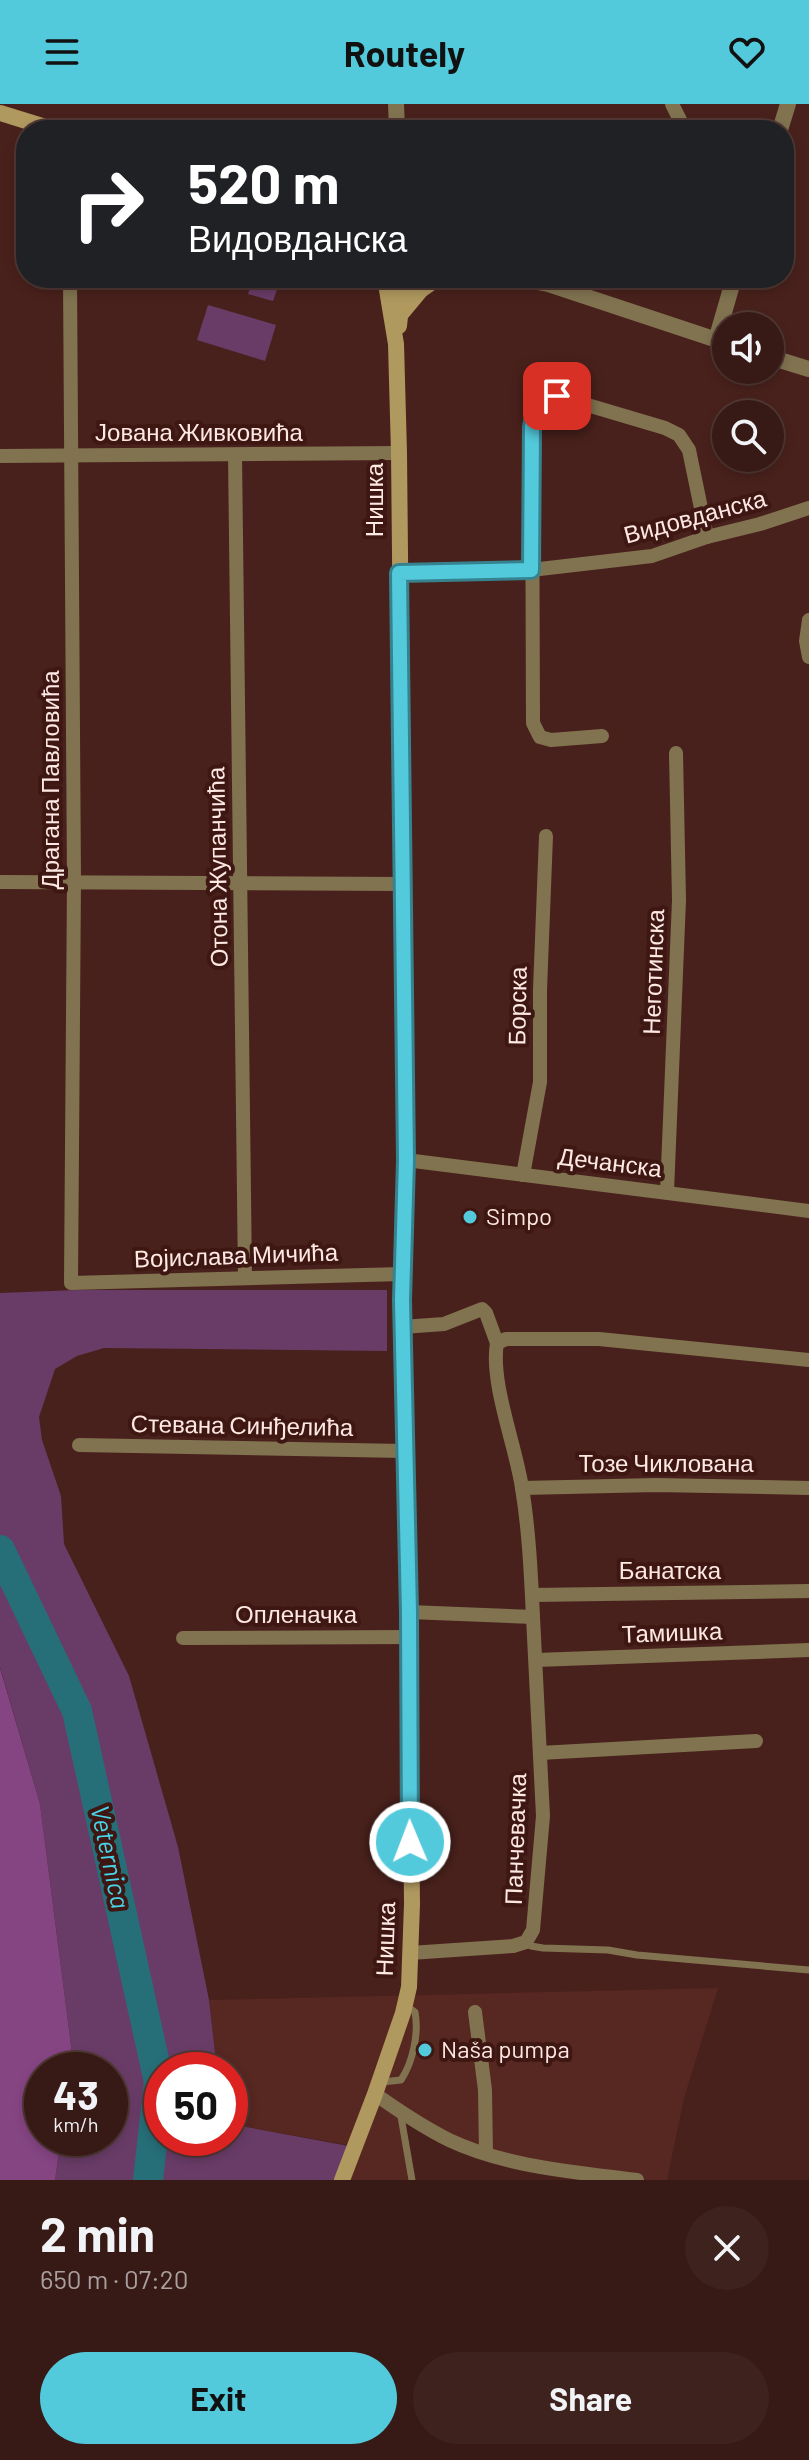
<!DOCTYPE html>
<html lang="en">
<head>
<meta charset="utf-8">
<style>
  body { margin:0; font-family:Barlow,sans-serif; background:#3e221e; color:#f1f3f6; height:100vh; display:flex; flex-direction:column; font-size:30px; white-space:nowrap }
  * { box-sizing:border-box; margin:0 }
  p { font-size:26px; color:#aaa0a0 }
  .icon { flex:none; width:44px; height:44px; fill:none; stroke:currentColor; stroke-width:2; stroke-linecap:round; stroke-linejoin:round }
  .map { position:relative; height:2076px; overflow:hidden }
  .details { display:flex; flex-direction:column; background:#371915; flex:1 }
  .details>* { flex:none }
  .hud { position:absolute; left:16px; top:16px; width:778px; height:168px; border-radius:32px; box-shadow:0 4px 12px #0003,0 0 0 2px #513834; background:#202124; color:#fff; overflow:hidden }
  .controls { position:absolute; left:712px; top:208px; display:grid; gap:16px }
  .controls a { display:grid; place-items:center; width:72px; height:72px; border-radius:50%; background:#371915; box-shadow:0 4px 12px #0003,0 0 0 2px #513834; font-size:40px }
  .speed { position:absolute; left:24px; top:1948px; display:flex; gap:16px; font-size:40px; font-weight:700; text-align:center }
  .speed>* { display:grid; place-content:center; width:104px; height:104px; border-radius:50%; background:#371915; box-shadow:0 4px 12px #0003,0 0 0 2px #513834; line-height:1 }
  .speed small { font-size:20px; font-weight:400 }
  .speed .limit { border:12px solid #d22; background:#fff; color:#111 }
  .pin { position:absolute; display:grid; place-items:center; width:68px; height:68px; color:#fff; margin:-34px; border-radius:16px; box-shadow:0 4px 12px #0006 }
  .me { position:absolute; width:88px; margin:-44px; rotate:359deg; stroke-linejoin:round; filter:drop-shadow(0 0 6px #0008) }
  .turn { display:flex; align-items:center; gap:28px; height:168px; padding:0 40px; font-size:36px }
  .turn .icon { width:104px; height:104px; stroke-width:2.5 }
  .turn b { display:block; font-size:56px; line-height:68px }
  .round { display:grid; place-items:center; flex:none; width:84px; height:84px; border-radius:42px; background:#3e221e }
  .summary { display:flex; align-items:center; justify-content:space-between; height:136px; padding:0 40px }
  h1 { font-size:48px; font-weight:700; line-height:60px }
  .cta { display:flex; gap:16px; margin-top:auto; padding:16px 40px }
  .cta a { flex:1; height:92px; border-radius:48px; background:#53cadc; color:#111; font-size:32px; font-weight:700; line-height:92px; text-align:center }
  .cta a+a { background:#3e221e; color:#f1f3f6 }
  header { display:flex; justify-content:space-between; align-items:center; height:104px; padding:0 40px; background:#53cadc; color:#111; font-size:36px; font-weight:700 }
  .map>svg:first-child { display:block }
  .built { fill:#572721 }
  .green { fill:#693c67 }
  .forest { fill:#854583 }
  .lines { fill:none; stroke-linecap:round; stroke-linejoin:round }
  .river { stroke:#266f79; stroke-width:30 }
  .path { stroke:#a98b86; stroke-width:3; stroke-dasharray:4 4; stroke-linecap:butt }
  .service { stroke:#817350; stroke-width:7 }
  .minor { stroke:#817350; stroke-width:14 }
  .tertiary { stroke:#817350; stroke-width:16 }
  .secondary { stroke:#b0995f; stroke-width:16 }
  .route-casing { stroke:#36838f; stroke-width:20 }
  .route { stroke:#53cadc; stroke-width:14 }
  .poi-dot { fill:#53cadc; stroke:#3e1713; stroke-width:3 }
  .labels { text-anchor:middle; stroke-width:8; stroke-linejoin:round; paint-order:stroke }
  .street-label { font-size:24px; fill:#fee8e4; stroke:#3e1713 }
  .poi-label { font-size:24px; fill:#fee8e4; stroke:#3e1713; text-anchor:start }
  .water-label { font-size:26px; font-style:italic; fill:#48d4e8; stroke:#3e1713 }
</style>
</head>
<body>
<header><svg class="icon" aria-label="menu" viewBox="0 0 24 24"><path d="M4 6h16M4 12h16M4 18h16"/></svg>Routely<svg class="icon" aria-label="heart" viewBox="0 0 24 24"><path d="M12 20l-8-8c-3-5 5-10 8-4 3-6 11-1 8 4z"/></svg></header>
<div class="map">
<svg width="809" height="2076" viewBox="0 0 809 2076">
  <rect width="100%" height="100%" fill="#49211c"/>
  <!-- built -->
  <path class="built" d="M718,1884L684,1994L667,2076H637L486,2049L401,2008L412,2076H342L353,2042L230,2020V1966H217L209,1896Z"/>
  <!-- green -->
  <g class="green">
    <path d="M253,174H281L273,197L248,190Z"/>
    <path d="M208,201L276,221L265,257L197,236Z"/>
    <path d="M77,1186H387V1247L104,1244L77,1252L55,1265L39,1313L42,1336L61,1392L64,1440L129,1572L178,1743L209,1896L217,1966H162V2034H230V2020L354,2043L342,2076H55L61,2034H110V1966H71L73,1957L40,1700L0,1563V1189Z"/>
  </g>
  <!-- forest -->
  <path class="forest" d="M0,1564L40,1700L73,1957L71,1966H42V2034H61L55,2076H0Z"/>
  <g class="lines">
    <!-- river -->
    <path class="river" d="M0,1446L77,1607L159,1978L148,2076"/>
    <!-- path -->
    <g class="path">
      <path d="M71,20L91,26"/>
      <path d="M452,177L463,174L500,181"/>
    </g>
    <!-- service -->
    <g class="service">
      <path d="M526,1838L531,1842L543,1844L608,1846L637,1851L809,1866"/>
      <path d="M382,1978L401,1976C413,1958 419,1929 415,1908L405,1901"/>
      <path d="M400,2007L412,2076"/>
    </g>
    <!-- minor -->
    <g class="minor">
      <path d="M672,0L685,26"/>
      <path d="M70,174L74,777L71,1179L402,1170"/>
      <path d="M235,351L245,1173"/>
      <path d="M0,352L399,349"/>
      <path d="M399,469L531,466L652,452L707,433L760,420L809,404"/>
      <path d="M809,516L806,537L809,553"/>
      <path d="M602,632L551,636L540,633L533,619L532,323C535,305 538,294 557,292L665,324L679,331L689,346L707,433"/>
      <path d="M0,778L403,780"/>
      <path d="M406,1056L809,1107"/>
      <path d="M523,1071L540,978V886L546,732"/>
      <path d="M667,1088L679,796L676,649"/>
      <path d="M402,1223L444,1220L482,1205L486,1209L497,1239"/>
      <path d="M79,1341L404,1347"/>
      <path d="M522,1384L656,1381L809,1384"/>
      <path d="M532,1491L809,1487"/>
      <path d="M409,1508L533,1513C531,1471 529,1426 522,1384C516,1342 490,1279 497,1239L506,1235H599L809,1256"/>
      <path d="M183,1534L409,1533"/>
      <path d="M536,1556L809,1546"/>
      <path d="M540,1649L756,1637"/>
      <path d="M410,1849L513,1842L526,1838L533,1826L543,1712L533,1513"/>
      <path d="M475,1908L485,1986L486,2049"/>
      <path d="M375,1990C399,2007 423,2023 449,2036C506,2063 575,2068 637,2076"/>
    </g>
    <!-- tertiary -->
    <g class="tertiary">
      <path d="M396,0L397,26"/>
      <path d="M780,26L788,0"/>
      <path d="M515,174L548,180L726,239"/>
      <path d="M716,236L734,174"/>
      <path d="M770,253L809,265"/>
    </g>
    <!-- secondary -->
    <g class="secondary">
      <path d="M0,9L55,26"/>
      <path d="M401,210L421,186L438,174"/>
      <path d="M399,222L404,174"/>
      <path d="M342,2076L375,1990L403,1909L409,1883L412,1800L409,1508L402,1170L406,1056L399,349L396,240L385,174"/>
    </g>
  </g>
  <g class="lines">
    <!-- route casing -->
    <g class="route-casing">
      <path id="route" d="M410,1738L409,1508L402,1196L406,1056L399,469L531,466L532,323C535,305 538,294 557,292"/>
    </g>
    <!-- route -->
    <use href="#route" class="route"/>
  </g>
  <!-- markers -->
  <g class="poi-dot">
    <circle cx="470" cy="1113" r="8"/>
    <circle cx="425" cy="1946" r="8"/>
  </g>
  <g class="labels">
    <!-- street labels -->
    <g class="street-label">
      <text x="199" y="337">Јована Живковића</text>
      <text transform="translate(375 396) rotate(-90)" y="8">Нишка</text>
      <text transform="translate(695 413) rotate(-15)" y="8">Видовданска</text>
      <text transform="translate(51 676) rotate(-90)" y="8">Драгана Павловића</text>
      <text transform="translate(218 763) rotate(-91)" y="8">Отона Жупанчића</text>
      <text transform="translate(654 868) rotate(-88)" y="8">Неготинска</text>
      <text transform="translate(518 902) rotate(-89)" y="8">Борска</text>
      <text transform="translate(610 1059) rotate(7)" y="8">Дечанска</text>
      <text transform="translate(236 1152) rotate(-2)" y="8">Војислава Мичића</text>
      <text transform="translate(242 1322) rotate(1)" y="8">Стевана Синђелића</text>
      <text x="666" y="1368">Тозе Чиклована</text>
      <text x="670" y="1475">Банатска</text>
      <text x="296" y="1519">Опленачка</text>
      <text transform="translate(672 1529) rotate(-2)" y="8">Тамишка</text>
      <text transform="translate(516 1735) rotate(-88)" y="8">Панчевачка</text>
      <text transform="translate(386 1835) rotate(-88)" y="8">Нишка</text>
    </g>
    <!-- poi labels -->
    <g class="poi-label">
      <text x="486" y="1121">Simpo</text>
      <text x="441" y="1954">Naša pumpa</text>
    </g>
    <!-- water labels -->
    <g class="water-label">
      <text transform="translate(110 1753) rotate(78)" y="9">Veternica</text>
    </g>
  </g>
</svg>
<div class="controls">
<a><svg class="icon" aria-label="sound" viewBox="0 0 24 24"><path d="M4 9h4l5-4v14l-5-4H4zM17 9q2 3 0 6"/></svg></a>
<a><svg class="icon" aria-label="search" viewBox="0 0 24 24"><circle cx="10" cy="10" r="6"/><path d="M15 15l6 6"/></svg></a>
</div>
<div class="speed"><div>43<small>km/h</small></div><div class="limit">50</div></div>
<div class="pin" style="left:557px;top:292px;background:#d93025"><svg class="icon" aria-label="arrive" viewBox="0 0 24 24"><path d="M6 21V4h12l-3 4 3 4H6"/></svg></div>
<svg class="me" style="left:410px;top:1738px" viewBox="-20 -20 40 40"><circle r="17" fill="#53cadc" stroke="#fff" stroke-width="3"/><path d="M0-11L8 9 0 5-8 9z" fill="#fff"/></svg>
<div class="hud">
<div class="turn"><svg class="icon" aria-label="right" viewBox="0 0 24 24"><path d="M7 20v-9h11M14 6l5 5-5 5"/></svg><div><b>520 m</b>Видовданска</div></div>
</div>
</div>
<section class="details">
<div class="summary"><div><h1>2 min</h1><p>650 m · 07:20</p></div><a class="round"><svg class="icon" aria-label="close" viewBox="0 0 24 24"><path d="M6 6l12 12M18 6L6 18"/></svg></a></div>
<div class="cta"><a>Exit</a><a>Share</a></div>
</section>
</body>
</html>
